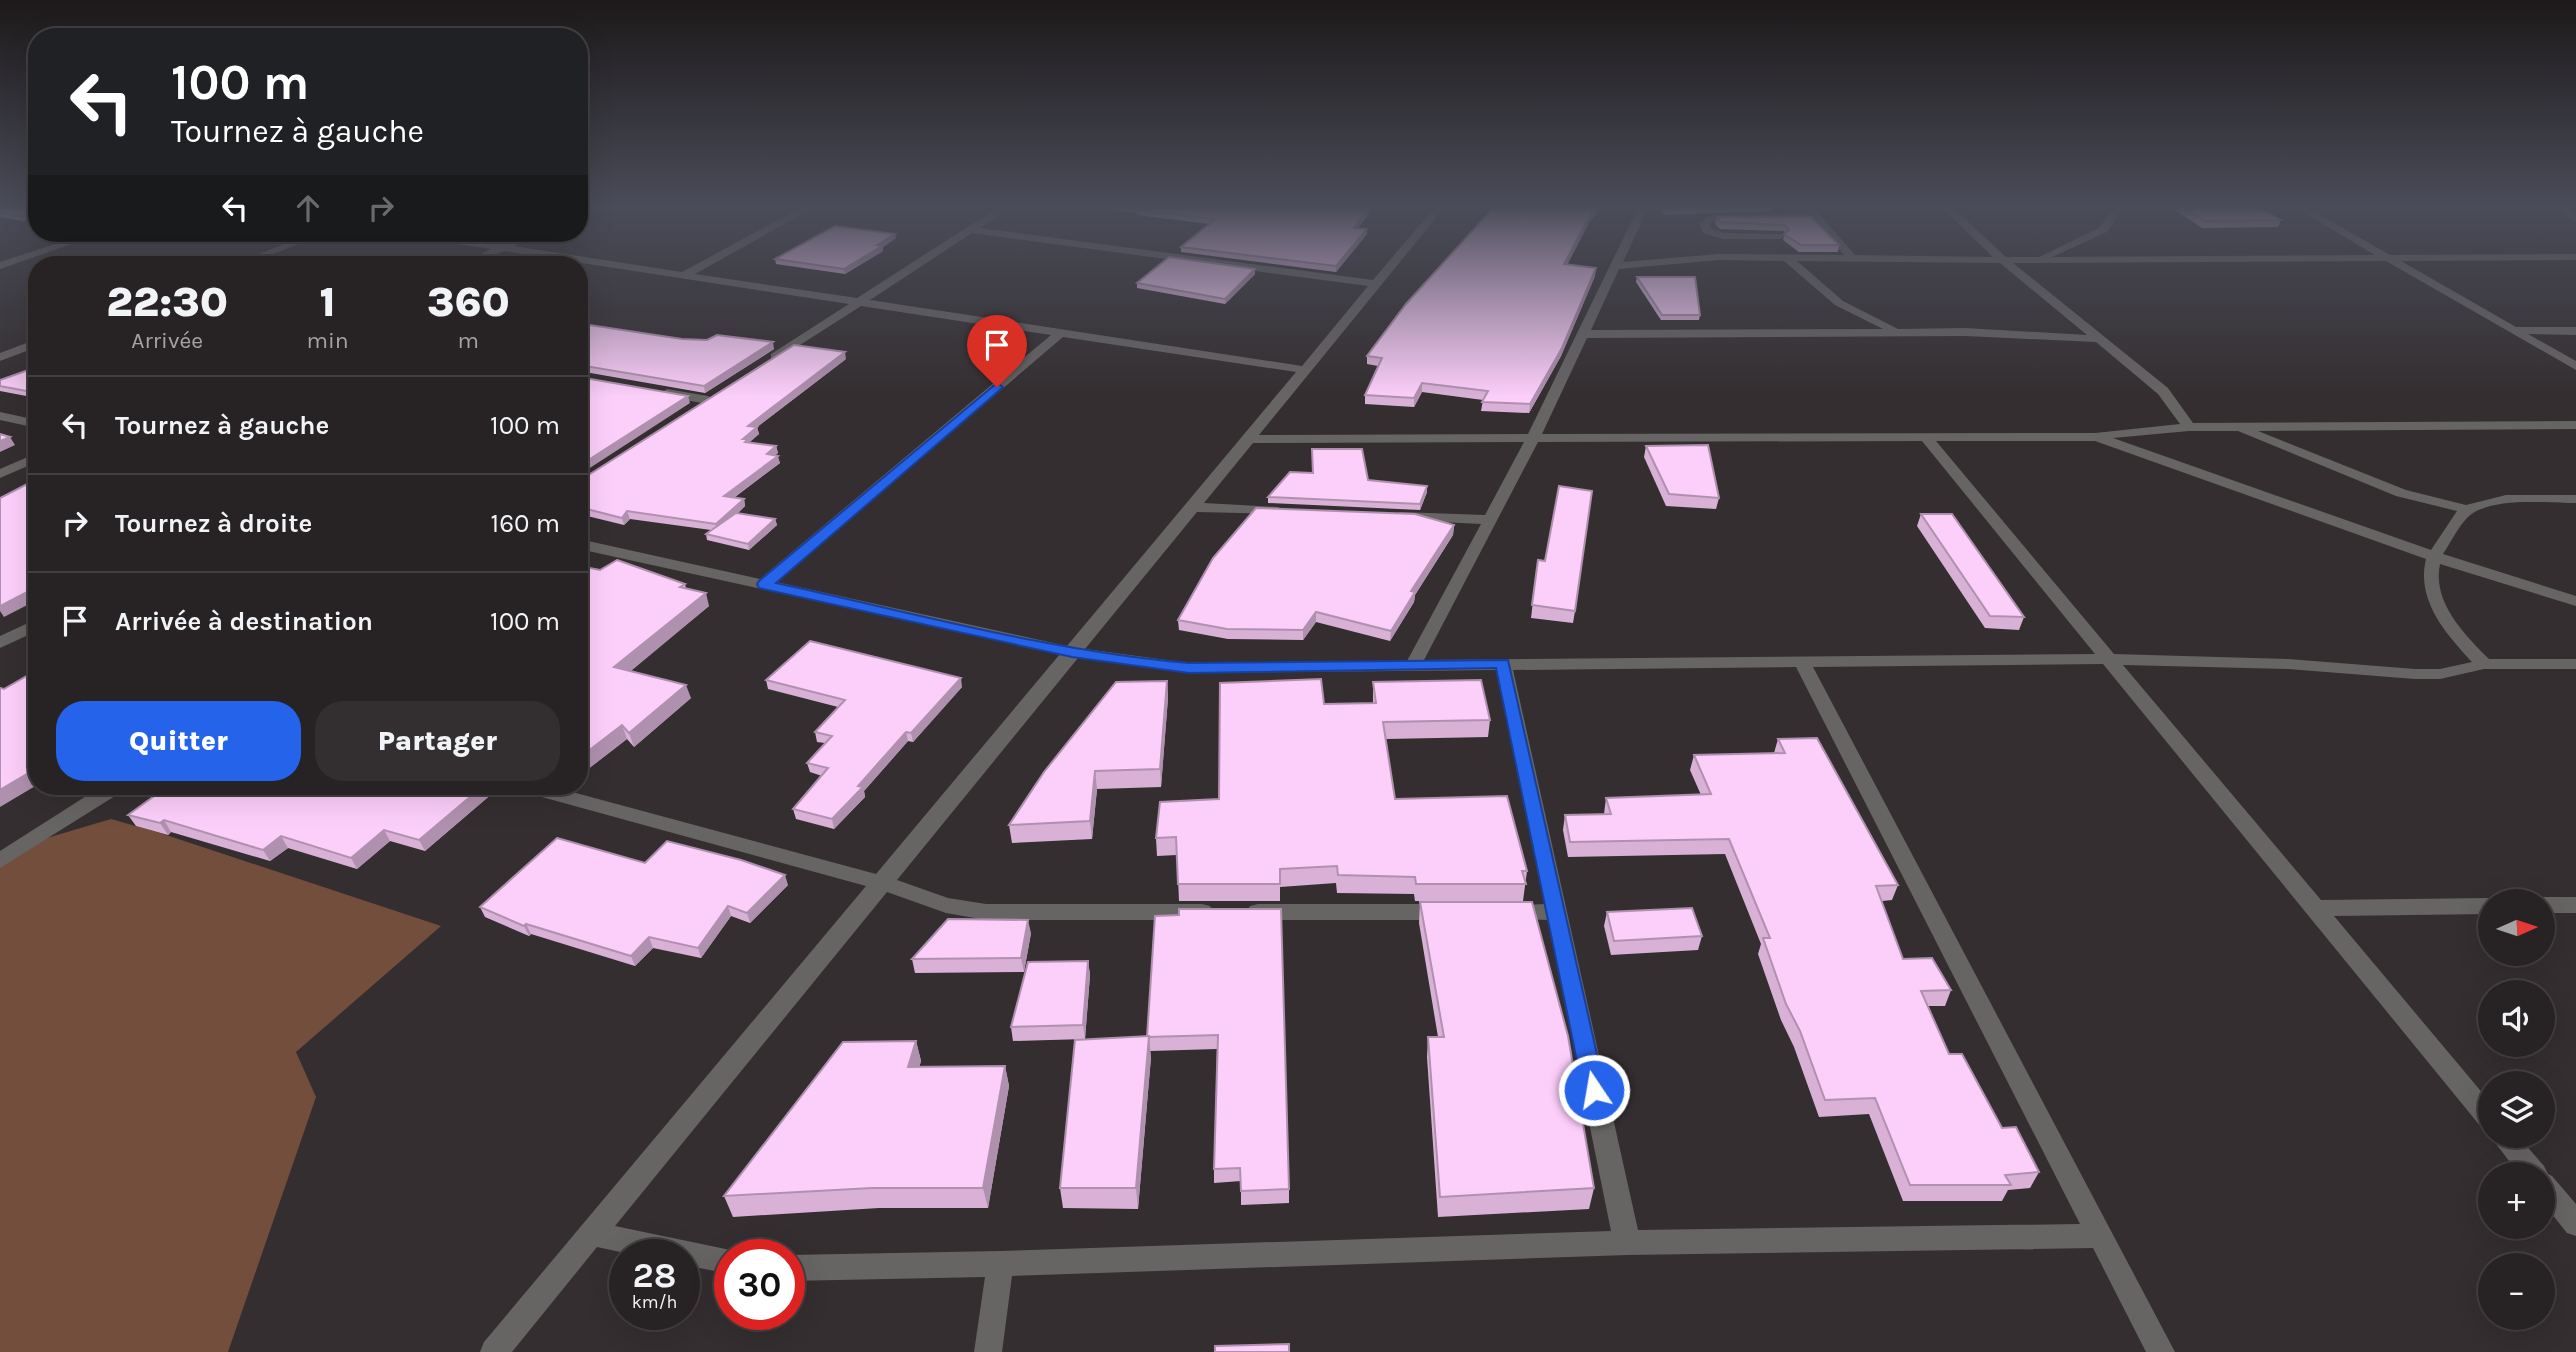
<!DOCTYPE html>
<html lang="fr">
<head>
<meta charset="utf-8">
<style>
  body { margin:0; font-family:Karla,sans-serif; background:#332f31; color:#f1f3f6; height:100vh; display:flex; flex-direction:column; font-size:26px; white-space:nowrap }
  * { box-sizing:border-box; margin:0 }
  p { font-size:23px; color:#a4a4a6 }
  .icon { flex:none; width:38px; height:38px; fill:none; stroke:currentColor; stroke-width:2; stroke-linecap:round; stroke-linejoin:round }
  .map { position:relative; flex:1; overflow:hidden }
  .details { position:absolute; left:28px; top:256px; width:560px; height:539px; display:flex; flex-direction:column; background:#272224; border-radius:28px; box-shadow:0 7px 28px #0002,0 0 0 2px #433f41 }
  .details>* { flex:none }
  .hud { position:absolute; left:28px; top:28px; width:560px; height:214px; border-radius:28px; box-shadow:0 7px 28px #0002,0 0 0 2px #433f41; background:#202124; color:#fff; overflow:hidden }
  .needle { width:46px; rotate:87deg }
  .controls { position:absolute; left:2478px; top:889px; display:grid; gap:14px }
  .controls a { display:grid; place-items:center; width:77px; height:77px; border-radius:50%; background:#272224; box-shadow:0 7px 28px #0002,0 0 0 2px #433f41; font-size:35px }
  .speed { position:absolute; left:609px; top:1239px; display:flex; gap:14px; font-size:35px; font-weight:700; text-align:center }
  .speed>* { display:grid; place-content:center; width:91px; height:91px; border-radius:50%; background:#272224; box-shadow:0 7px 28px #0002,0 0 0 2px #433f41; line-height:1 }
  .speed small { font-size:18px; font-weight:400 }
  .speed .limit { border:10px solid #d22; background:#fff; color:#111 }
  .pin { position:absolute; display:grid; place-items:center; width:60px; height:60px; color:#fff; margin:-72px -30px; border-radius:50% 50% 50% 0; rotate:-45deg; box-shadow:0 0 7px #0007 }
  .pin .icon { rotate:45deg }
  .me { position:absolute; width:77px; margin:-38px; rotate:348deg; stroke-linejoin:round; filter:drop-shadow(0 0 5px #0008) }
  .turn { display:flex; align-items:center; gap:24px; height:147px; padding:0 28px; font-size:32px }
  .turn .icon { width:91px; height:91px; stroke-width:2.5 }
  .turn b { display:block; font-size:49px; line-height:60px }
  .lanes { display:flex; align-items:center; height:66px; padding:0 28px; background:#0003; justify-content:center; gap:35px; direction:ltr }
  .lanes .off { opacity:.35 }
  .eta { display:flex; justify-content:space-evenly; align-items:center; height:119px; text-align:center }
  .eta b { font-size:42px; font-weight:800; line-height:49px }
  .action { display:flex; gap:14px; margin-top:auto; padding:14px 28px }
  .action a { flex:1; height:80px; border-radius:28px; background:#2563eb; color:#fff; font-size:28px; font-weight:800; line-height:80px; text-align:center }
  .action a+a { background:#332f31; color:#f1f3f6 }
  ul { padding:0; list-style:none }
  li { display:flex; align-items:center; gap:21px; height:98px; padding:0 28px; border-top:2px solid #433f41 }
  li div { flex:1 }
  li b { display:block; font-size:26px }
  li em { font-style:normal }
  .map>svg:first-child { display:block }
  .green { fill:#744e3d }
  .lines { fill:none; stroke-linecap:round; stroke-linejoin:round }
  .minor { fill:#676464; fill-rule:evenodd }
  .wall { fill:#d9b1d7 }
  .shaded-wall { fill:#b090af }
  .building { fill:#fccefa; stroke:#b090af; stroke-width:2 }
  .route { fill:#2563eb; stroke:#184099; stroke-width:2 }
</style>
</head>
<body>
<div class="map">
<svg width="2576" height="1352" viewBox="0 0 2576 1352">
  <rect width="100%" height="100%" fill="#342e30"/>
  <!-- green -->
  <path class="green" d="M111,819L160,833L441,926L296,1052L316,1097L228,1352H0V852Z"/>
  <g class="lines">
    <!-- minor -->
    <g class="minor">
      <path d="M595,208L593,210L579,216V209Z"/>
      <path d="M800,208H813L695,274L857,298L997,208H1009L980,228L1373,280L1434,208H1444L1259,435L1528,434L1638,208H1648L1623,262L1719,254L1844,255L1813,219L1714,221L1709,224L1711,229L1724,233L1784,234L1785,236L1780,239H1723L1703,233L1699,223L1712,215L1808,213L1804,208H1814L1855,255L1993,257L1942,208H1953L2006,257H2039L2099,228L2113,208H2123L2107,232L2052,257L2375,255L2296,208H2308L2390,255L2576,254V260L2401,261L2516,327H2576V335L2528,334L2576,361V370L2386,261L2013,263L2168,388L2193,423L2576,421V429L2258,431L2406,490L2466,505L2506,495H2576V503C2547,503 2490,496 2468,517C2458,527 2451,542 2443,554L2576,596V606L2440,564C2432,602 2464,634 2489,659H2576V669H2484L2440,679H2415L2288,669L2123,665L2321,900L2490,898L2498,900L2490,901V914L2334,916L2490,1102V1130L2481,1127L2103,664L1813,667L2175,1352H2146L2093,1248L1627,1255L1012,1276L1002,1352H974L985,1277L789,1281V1255L1000,1251L1611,1231L1548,920L1502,918L1499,912L1502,906L1545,904L1496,670L1189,673L1078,658L897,880L948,898L986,904H1202L1210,906L1213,912L1210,918L1202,920H986L946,913L887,892L615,1226L740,1252L741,1255H730V1274L684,1265V1255H634L597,1247L512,1352H480L484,1342L866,886L520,791L518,786H550L876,874L1060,654L579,549V539L760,579L1051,335L861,306L775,361L771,360V354L849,304L504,251L474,264H461L491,249L406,236L401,233C434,231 466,244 499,244C513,244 526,233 541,233L514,246L682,272ZM972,233L1368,286L1302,366L870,300ZM1719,260L1784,261L1835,305L1883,329L1591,330L1619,269ZM1797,261L2000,263L2087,335L1965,328L1898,329L1843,301ZM1965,336L2096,342L2158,394L2180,424L2095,433L1542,434L1587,338ZM1063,337L1296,372L1067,646L776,582ZM2189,431H2238L2396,496L2457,511L2431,550L2113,438ZM1922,441L2095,654L1424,660L1538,442ZM1936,441H2095L2426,559C2416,600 2445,633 2472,662L2440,669H2415L2288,659L2114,654ZM1524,442L1485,515L1400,512L1393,516L1400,520L1481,524L1407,661L1189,663L1085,649L1197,512L1283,514L1285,511L1278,507L1204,503L1253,443ZM1796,667L2080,1224L1638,1230L1513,670Z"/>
      <path d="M2558,208H2569L2576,215V223Z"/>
      <path d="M89,233H103L0,269V262Z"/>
      <path d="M312,233H326L248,264H234Z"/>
      <path d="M37,339V347L0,361V353Z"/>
      <path d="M667,389L708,396L714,400L708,404L662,396L661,393Z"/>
      <path d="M0,412L37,420V428L0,420Z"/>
      <path d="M37,453V462L0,478V469Z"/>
      <path d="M37,619V631L0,648V636Z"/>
      <path d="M102,786H126L123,791L0,868V851Z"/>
      <path d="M2543,897H2576V913H2543V901H2534Z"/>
      <path d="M1258,904H1444L1452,906L1455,912L1452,918L1444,920H1258L1250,918L1247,912L1250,906Z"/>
      <path d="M2490,1136H2518L2544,1166L2548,1174L2552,1176L2576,1204V1236L2567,1233L2543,1203V1174H2519Z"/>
    </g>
  </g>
  <!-- wall -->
  <g class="wall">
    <path d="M0,208H37V220L28,219L23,221L0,217Z"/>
    <path d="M1104,208H1373L1358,228L1367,234L1336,272L1181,252V247L1209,224L1137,215V213L1104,209Z"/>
    <path d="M1493,208H1601L1590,221L1567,265L1595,276L1561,356L1529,413L1481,411L1483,400L1422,392L1414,407L1365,404V395L1378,366L1367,364V356Z"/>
    <path d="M1658,208H1772V211L1664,215Z"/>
    <path d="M2172,208H2259L2281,220L2278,227L2202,228Z"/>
    <path d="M1717,217H1811L1839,245L1838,252H1799L1783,240L1785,233L1784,231L1720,229L1715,224Z"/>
    <path d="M896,238L883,247V251L845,274L776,264L775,259Z"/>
    <path d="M1255,269V274L1225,304L1137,288V283Z"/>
    <path d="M1637,277L1700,315L1699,320H1661L1636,282Z"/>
    <path d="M579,326L682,339L774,349L705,393L579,371Z"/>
    <path d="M846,359L757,427L759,434L749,442L776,446L778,453L775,455L780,463L735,497L744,499L745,506L738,513L775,519L777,525L749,550L707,540L706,534L711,530L630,519L624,525L579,514V481Z"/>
    <path d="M37,367V398L0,391V380Z"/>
    <path d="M1646,446L1719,498L1716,509L1666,506L1644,457Z"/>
    <path d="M1368,480L1427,486V492L1420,510L1268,503V497Z"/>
    <path d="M1921,514L2024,617L2019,630L1985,628L1917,526Z"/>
    <path d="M1454,525L1453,535L1415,595L1414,602L1390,641L1316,622L1303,640L1228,639L1179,630L1178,620Z"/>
    <path d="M1538,560L1575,611L1573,623L1531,618Z"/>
    <path d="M579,566L685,584L686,589L709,606L630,671L691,698L634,747L627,739L579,776Z"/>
    <path d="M766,680L962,687L913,742L908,741L864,791L865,797L834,829L796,819L793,809L822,776L810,772L807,763L825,743L817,742L815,732L838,707L768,689Z"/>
    <path d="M1167,681L1168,698L1161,787L1097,789L1092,839L1012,843L1009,825Z"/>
    <path d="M1373,682L1490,720L1488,737L1386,739L1395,799L1527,871L1523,901H1415L1414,894L1337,893L1336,883L1280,887V901H1179L1177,855L1157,856L1156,838L1219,799L1324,704L1373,703Z"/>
    <path d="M1778,739L1898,885L1892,900L1882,901L1903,959L1951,990L1945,1006H1927L1949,1054L2002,1128L2039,1172L2030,1188L2008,1190L2002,1201H1903L1869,1114L1819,1117L1794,1047L1781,1020L1758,954L1761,944L1725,854L1568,857L1563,830L1565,815L1604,814L1606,798L1701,795L1690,770L1694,755L1774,753Z"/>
    <path d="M168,786H491L494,792L425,851L390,841L357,869L288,848L270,861L171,832L168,835L136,826L128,815Z"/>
    <path d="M645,863L788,885L750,923L731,916L701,958L653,948L635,966L531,934L529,936L485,917L480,907Z"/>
    <path d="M1420,902L1594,1188L1589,1209L1438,1217L1427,1057L1428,1037H1438L1419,923Z"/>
    <path d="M1607,912L1702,936L1698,950L1611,955L1604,926Z"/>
    <path d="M1179,915L1289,1189V1203L1241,1205V1181L1214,1183V1169L1217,1049L1150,1051L1151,1057L1138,1209L1063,1208L1060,1188L1147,1037Z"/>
    <path d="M1031,933L1024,972L915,973L912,959Z"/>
    <path d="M1088,961L1090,975L1085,1039L1013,1041L1011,1027Z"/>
    <path d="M916,1041L921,1061L919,1067L1005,1066L1009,1086L988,1208H879L733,1217L724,1196Z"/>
  </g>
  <!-- shaded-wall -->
  <g class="shaded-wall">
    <path d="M1369,208H1373L1354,233V228Z"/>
    <path d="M1596,208H1601L1590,221L1563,272L1564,264L1591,214Z"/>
    <path d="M25,214L28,219L23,221L20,216Z"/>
    <path d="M1367,229V234L1336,272V266Z"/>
    <path d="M895,234L896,238L883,247V251L845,274L844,269L877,245Z"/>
    <path d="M1596,268L1595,276L1561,356L1529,413L1530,404Z"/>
    <path d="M1255,269V274L1225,304V299Z"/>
    <path d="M773,342L774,349L705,393L704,386Z"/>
    <path d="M845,352L846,359L757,427L759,434L749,443L746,449L743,439L748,426Z"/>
    <path d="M1422,383V392L1414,407V398Z"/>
    <path d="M688,396L690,403L579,475V466Z"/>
    <path d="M10,437L15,445L0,452V441Z"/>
    <path d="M776,446L778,453L769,461L767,454Z"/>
    <path d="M778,456L780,463L726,503L724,496Z"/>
    <path d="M1427,486V492L1420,510V504Z"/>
    <path d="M744,499L745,506L718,531L716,524Z"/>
    <path d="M627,511L630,519L624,525L622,518Z"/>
    <path d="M775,519L777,525L749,550L748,544Z"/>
    <path d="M1454,525L1453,535L1415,595L1414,602L1390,641L1391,631L1411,591Z"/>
    <path d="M37,587V600L4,617L0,611V606Z"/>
    <path d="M706,593L709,606L619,681L614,667Z"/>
    <path d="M1316,612V622L1303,640V630Z"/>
    <path d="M961,678L962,687L913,742L911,733Z"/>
    <path d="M1167,681L1168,698L1161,787L1160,769Z"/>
    <path d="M686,685L691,698L634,747L629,733Z"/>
    <path d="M622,725L627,739L579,776V758Z"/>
    <path d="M906,732L908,741L864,791L865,797L834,829L832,819L858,786Z"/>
    <path d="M37,768V785L0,807V790Z"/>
    <path d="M1095,771L1097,789L1092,839L1090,821Z"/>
    <path d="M483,786H491L494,792L425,851L419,840Z"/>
    <path d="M164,820L171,832L168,835L160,823Z"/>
    <path d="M384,830L390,841L357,869L351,858Z"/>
    <path d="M281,836L288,848L270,861L263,850Z"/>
    <path d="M785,875L788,885L750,923L747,913Z"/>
    <path d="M728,906L731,916L701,958L698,948Z"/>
    <path d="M1028,920L1031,933L1024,972L1021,958Z"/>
    <path d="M526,924L531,934L529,936L524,926Z"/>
    <path d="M649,937L653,948L635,966L631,956Z"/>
    <path d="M1088,961L1090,975L1085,1039L1083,1025Z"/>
    <path d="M1149,1036L1151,1057L1138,1209L1136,1188Z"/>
    <path d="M916,1041L921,1061L913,1088L908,1067Z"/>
    <path d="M1005,1066L1009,1086L988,1208L983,1188Z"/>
  </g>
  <!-- building -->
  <g class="building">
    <path d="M0,208H37V216L25,214L20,216L0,212Z"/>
    <path d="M1140,208H1369L1354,228L1367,229L1336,266L1181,247L1215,219L1137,210Z"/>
    <path d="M1493,208H1596L1591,214L1564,264L1596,268L1562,348L1530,404L1482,402L1488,391L1422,383L1414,398L1365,395L1382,358L1367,356L1406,304Z"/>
    <path d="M2185,208H2259L2281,220L2205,221Z"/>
    <path d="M1717,217H1811L1839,245H1801L1784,234L1789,230L1785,225L1721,222Z"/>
    <path d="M835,226L895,234L877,245L882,246L844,269L775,259Z"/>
    <path d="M1169,257L1255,269L1225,299L1137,283Z"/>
    <path d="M1637,277H1695L1700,315H1662Z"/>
    <path d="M583,324L682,339L707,340L717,335L773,342L704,386L579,365V326Z"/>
    <path d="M794,345L845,352L748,426L757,427L743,439H748L745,442L776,446L767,454L778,456L724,496L744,499L716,524L627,511L622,518L579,507V481Z"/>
    <path d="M37,367V393L0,386V380Z"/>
    <path d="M579,377L688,396L579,466Z"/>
    <path d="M0,434L10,437L0,441Z"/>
    <path d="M1708,445L1719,498L1669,494L1646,446Z"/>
    <path d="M1312,449H1362L1368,480L1427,486L1420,504L1268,497L1290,472L1313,473Z"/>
    <path d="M37,479V565L34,567L37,568V587L0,606V498Z"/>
    <path d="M1559,486L1592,491L1575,611L1532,605L1538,560L1545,561Z"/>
    <path d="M1256,508L1415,514L1454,525L1411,591L1415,592L1391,631L1316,612L1303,630L1227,629L1178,620L1213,558Z"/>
    <path d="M736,513L775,519L748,544L706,534Z"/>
    <path d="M1921,514H1952L2024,617L1990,616Z"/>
    <path d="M617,560L685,584L680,587L706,593L614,667L686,685L629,733L622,725L579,758V566L600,570Z"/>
    <path d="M810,641L961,678L911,733L906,732L858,786L863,787L832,819L793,809L828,768L807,763L832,736L815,732L845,700L766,680Z"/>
    <path d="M37,670V768L0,790V688L4,689Z"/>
    <path d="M1321,679L1324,704L1376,703L1373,682L1481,680L1490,720L1383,722L1395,799L1507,796L1527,871H1522L1526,884H1416L1415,877L1338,875L1337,866L1280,869V884H1178L1176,837L1156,838L1160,802L1219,799L1220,683Z"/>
    <path d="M1167,681L1160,769L1095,771L1090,821L1009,825L1044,772L1116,682Z"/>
    <path d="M1817,738L1898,885L1876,886L1903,959L1932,958L1951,990L1921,991L1949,1054H1962L2002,1128L2016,1127L2039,1172L2005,1175L2011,1185H1910L1875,1098L1825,1100L1800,1031L1786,1004L1763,938H1770L1729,839L1570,842L1565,815L1611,814L1606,798L1711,794L1694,755L1785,753L1778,739Z"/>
    <path d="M168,786H483L419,840L384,830L351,858L281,836L263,850L164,820L160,823L128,815Z"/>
    <path d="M557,838L645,863L667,841L741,860L785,875L747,913L728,906L698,948L649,937L631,956L526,924L524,926L480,907Z"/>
    <path d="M1420,902H1532L1568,1036L1594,1188L1440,1197L1428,1037H1444Z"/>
    <path d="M1692,908L1702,936L1614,941L1607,912Z"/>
    <path d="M1179,909H1281L1289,1189L1241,1191L1240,1168L1214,1169L1218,1035L1147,1037L1155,916L1179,915Z"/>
    <path d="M948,919L1028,920L1021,958L912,959Z"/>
    <path d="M1088,961L1083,1025L1011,1027L1028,962Z"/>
    <path d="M1149,1036L1136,1188H1060L1075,1040Z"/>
    <path d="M916,1041L908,1067L1005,1066L983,1188H872L724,1196L843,1042Z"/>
    <path d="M1289,1344V1352H1215V1346Z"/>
  </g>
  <!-- sky -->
  <linearGradient id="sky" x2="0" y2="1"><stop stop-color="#1d191a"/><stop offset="0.52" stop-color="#4a4c59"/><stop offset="1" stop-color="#4a4c59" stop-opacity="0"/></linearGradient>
  <rect width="2576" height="397" fill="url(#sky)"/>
  <!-- route -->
  <path class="route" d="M997,383L1003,387L1001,389L776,583C910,612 1053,652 1189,663L1508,660L1605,1090L1602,1097L1594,1099L1587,1097L1583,1090L1496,668L1189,673L1072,657L759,588L757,584L759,581Z"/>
</svg>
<div class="controls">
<a><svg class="needle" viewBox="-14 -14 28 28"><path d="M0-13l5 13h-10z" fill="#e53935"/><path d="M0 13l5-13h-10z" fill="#a4a4a6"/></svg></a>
<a><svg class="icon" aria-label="sound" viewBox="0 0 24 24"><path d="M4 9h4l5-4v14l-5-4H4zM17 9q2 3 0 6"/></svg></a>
<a><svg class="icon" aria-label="layers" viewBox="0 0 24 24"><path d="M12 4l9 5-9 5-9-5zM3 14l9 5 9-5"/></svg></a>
<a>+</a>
<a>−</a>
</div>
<div class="speed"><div>28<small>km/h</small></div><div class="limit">30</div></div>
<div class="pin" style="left:997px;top:387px;background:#d93025"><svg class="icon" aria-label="arrive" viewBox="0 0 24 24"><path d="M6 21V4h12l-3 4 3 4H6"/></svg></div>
<svg class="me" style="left:1594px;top:1090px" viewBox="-20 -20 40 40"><circle r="17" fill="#2563eb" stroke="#fff" stroke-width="3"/><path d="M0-11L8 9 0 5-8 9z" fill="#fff"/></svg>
<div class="hud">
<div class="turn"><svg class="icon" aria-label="left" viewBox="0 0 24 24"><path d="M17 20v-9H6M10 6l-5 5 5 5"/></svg><div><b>100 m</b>Tournez à gauche</div></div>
<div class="lanes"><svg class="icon" aria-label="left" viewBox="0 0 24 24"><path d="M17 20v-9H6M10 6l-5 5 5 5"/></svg><svg class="icon off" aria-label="ahead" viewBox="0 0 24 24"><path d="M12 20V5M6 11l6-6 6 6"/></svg><svg class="icon off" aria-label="right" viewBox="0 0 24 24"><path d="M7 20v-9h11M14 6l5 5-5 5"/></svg></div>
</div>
<section class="details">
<div class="eta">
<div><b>22:30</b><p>Arrivée</p></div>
<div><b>1</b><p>min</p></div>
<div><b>360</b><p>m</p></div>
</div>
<ul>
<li><svg class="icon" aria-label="left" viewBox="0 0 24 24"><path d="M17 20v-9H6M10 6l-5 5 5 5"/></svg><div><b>Tournez à gauche</b></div><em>100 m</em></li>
<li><svg class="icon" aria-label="right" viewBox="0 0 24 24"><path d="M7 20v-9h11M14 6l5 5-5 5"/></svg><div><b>Tournez à droite</b></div><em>160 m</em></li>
<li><svg class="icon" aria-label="arrive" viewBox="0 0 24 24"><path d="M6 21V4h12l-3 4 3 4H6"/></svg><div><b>Arrivée à destination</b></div><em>100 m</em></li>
</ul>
<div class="action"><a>Quitter</a><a>Partager</a></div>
</section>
</div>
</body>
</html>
